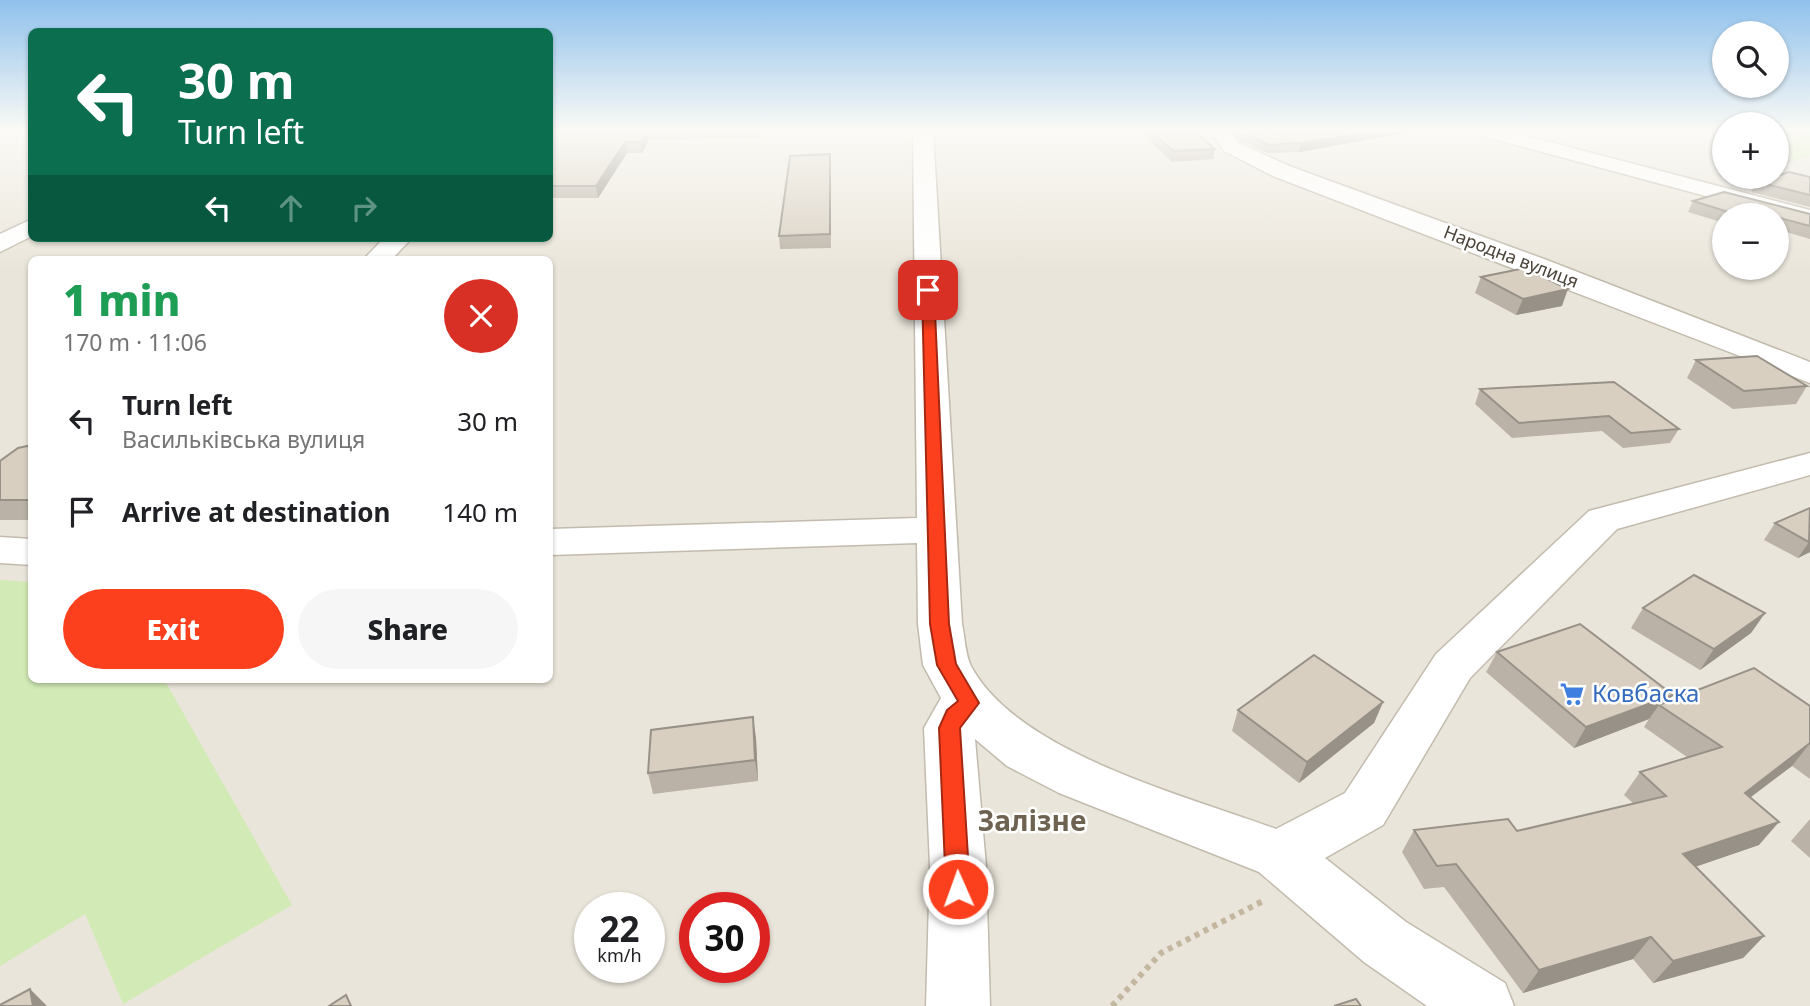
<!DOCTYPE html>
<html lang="en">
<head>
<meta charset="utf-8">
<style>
  body { margin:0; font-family:"Noto Sans",sans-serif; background:#f6f6f6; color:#202124; height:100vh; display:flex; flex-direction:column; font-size:26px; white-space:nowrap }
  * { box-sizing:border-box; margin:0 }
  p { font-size:23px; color:#757577 }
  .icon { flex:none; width:38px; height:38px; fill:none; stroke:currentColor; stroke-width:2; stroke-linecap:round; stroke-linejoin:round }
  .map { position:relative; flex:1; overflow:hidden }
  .drawer { position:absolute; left:28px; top:256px; width:525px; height:427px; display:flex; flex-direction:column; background:#fff; border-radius:10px; box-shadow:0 2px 5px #0004 }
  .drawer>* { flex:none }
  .banner { position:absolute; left:28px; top:28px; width:525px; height:214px; border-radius:10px; box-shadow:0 2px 5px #0004; background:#0b6e4f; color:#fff; overflow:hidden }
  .fabs { position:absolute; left:1712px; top:21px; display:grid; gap:14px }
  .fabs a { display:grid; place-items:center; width:77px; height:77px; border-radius:50%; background:#fff; box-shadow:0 2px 5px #0004; font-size:35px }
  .speed { position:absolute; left:574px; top:892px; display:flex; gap:14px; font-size:35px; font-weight:700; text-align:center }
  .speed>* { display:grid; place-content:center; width:91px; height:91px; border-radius:50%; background:#fff; box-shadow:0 2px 5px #0004; line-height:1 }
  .speed small { font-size:18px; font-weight:400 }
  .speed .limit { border:10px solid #d22; background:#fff; color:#111 }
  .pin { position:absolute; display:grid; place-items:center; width:60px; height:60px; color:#fff; margin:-30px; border-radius:14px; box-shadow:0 4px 10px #0006 }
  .me { position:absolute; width:77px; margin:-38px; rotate:358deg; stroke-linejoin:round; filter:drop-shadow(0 0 5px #0008) }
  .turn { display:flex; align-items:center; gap:24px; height:147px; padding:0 35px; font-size:32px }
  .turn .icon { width:91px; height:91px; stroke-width:2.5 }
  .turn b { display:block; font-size:49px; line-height:60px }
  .lanes { display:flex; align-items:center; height:66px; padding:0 35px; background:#0003; justify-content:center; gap:35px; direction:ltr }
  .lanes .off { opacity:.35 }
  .round { display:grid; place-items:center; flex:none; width:74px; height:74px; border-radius:37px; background:#f6f6f6 }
  .overview { display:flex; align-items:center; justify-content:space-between; height:119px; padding:0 35px }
  h1 { font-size:42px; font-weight:800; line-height:52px; color:#1e9e55 }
  .primary-button { display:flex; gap:14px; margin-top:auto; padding:14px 35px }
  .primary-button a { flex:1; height:80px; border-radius:42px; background:#fc3f1d; color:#fff; font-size:28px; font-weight:800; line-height:80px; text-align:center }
  .primary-button a+a { background:#f6f6f6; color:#202124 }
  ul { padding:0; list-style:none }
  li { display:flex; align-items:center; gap:21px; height:91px; padding:0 35px }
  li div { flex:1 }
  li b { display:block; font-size:26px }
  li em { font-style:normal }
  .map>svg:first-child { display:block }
  .residential { fill:#eae5da; fill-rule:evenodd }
  .green { fill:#d2eab5 }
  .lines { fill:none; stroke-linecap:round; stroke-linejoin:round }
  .minor-casing { stroke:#c2bbae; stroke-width:3 }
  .path { stroke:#c4b79f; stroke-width:6; stroke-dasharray:5 5; stroke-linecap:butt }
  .minor { fill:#fff; fill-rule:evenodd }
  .wall { fill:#bab2a6 }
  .shaded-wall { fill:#979187 }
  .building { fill:#d8cfc1; stroke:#979187; stroke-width:2 }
  .route { fill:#fc3f1d; stroke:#a42913; stroke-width:2 }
  .labels { text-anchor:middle; stroke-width:5; stroke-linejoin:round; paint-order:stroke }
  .far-street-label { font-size:18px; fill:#4b4439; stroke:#fff }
  .near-shop-label { font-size:24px; fill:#366cbe; stroke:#fff; text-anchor:start }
  .near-quarter-label { font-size:28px; font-weight:bold; fill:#6e6250; stroke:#fff }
</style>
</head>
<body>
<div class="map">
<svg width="1810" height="1006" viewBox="0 0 1810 1006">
  <rect width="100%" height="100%" fill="#f6f3ec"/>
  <!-- residential -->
  <path class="residential" d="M0,131H31L32,238H550V131H1724V177H1776V131H1810V1006H0ZM1724,215H1776V268H1724ZM32,259H550V679H32ZM590,908H649V968H590ZM695,908H754V968H695Z"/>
  <!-- green -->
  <g class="green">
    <path d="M1776,131H1810V156L1792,162L1776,157Z"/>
    <path d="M0,580L31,582L32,679H164L292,905L123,1004L85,914L0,966Z"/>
  </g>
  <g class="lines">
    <!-- minor casing -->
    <g class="minor-casing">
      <g id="minor">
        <path d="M913,131H933L962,624C965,637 965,654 971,666C1017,753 1187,796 1276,829L1345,793L1436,654L1589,511L1810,453V475L1617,529L1470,678L1383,825L1325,858L1406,922L1505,983L1514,1006H1427L1364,962L1259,872L1059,793L1007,766L975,739L986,866L990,1006H926L930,866L924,728L941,698L923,665L918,624L917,543L550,555V529L917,518Z"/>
        <path d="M1211,131H1231L1239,143L1289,166L1544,259L1810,362V383L1273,176L1224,151Z"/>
        <path d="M1476,131H1508L1810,210V224L1479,135Z"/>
        <path d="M32,219V236L0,252V234Z"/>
        <path d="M384,238H412L392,259H364Z"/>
        <path d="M0,537L32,539V565L0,563Z"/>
      </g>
    </g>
    <!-- path -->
    <path class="path" d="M1112,1006L1161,953L1263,901"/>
    <!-- minor -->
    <use href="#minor" class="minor"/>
  </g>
  <!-- wall -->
  <g class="wall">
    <path d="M550,131H762L760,138L649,140L642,153H627L598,198H550Z"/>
    <path d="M1140,131H1194L1215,149L1213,159L1172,162Z"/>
    <path d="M1231,131H1417L1299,152L1267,153L1241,141Z"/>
    <path d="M830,154L831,248L780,249L779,236Z"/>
    <path d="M1810,177V207L1751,192L1757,182Z"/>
    <path d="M1693,201L1810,214V239L1776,229V215H1724V223L1688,212Z"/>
    <path d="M1481,277L1562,306L1516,315L1475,293Z"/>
    <path d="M1696,360L1807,386L1796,404L1733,409L1687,378Z"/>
    <path d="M1480,389L1679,429L1670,443L1623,448L1602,431L1512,438L1475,404Z"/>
    <path d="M32,445V520H0V461Z"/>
    <path d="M1810,508V552L1798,558L1764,540L1775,523Z"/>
    <path d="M1643,608L1765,613L1751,633L1700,670L1631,628Z"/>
    <path d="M1497,652L1673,695L1669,701L1810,706V779L1792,766L1750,797L1759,845L1696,866L1764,936L1743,958L1653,983L1633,959L1523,993L1444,887L1424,889L1402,852L1414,830L1517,831L1634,804L1624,795L1640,772L1687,757L1644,727L1649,719L1574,748L1486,672Z"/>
    <path d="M1383,702L1374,723L1299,783L1232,731L1238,710Z"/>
    <path d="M756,738L758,781L653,794L648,773Z"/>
    <path d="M1810,819V858L1791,841Z"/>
  </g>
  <!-- shaded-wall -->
  <g class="shaded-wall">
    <path d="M647,131L649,140L642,153L641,142Z"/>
    <path d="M1374,131H1417L1299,152L1301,143Z"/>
    <path d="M625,142L627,153L598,198L596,186Z"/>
    <path d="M1568,289L1562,306L1516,315L1523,299Z"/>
    <path d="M1810,541V552L1798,558L1809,542Z"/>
    <path d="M1765,613L1751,633L1700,670L1714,649Z"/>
    <path d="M1673,695L1664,708L1659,705L1649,719L1574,748L1586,727Z"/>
    <path d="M1383,702L1374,723L1299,783L1307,762Z"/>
    <path d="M753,717L756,738L758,781L755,760Z"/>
    <path d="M1810,743L1792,766L1726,816L1745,793Z"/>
    <path d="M1779,822L1759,845L1666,877L1683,854Z"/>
    <path d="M1764,936L1743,958L1653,983L1673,961Z"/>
    <path d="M1651,937L1633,959L1523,993L1539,970Z"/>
    <path d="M30,989L47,1006H33Z"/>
  </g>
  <!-- building -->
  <g class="building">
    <path d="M550,131H647L641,142H625L596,186H550Z"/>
    <path d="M1151,131H1194L1215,149L1173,151Z"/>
    <path d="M1240,131H1374L1301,143L1269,145L1242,133Z"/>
    <path d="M830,154V234L779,236L790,156Z"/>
    <path d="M1789,172L1810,177V195L1757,182L1776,177V176Z"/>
    <path d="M1724,192L1810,214V226L1776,217V215H1770L1753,212L1742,215H1738L1693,201Z"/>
    <path d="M1525,268L1568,289L1523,299L1481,277Z"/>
    <path d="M1757,356L1807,386L1744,391L1696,360Z"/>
    <path d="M1614,382L1679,429L1631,433L1609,416L1519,423L1480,389Z"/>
    <path d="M32,445V500H0V461L18,448Z"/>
    <path d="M1810,508L1809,542L1775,523Z"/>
    <path d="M1694,575L1765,613L1714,649L1643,608Z"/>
    <path d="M1580,624L1673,695L1586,727L1497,652Z"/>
    <path d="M1314,655L1383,702L1307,762L1238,710Z"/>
    <path d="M1754,668L1810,706V743L1745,793L1779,822L1683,854L1764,936L1673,961L1651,937L1539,970L1456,864L1437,866L1414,830L1508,819L1517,831L1666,796L1640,772L1722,747L1659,705Z"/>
    <path d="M753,717L755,760L648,773L651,730Z"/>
    <path d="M30,989L33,1006H0V1005Z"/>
    <path d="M346,995L351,1006H329Z"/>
    <path d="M1356,999L1361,1006H1334Z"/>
  </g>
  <!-- sky -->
  <linearGradient id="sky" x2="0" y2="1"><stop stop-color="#8fc1ec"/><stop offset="0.48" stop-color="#fbfaf6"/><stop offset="1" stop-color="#fbfaf6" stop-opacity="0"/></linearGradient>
  <rect width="1810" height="272" fill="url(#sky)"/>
  <!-- route -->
  <path class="route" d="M928,287L934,290L949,624L956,664L979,703L960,728L970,889L966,897L958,900L949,897L946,889L939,728L947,710L958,701L937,665L930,624L922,290Z"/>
  <!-- icons -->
  <defs>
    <g id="supermarket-bare" transform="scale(1.89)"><path d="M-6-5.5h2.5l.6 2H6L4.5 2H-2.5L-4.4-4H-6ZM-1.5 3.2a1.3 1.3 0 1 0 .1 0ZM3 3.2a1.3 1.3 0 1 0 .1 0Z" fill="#3f7fe0" stroke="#fff" stroke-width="2.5" paint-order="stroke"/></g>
  </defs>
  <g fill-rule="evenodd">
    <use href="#supermarket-bare" x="1572" y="694"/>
  </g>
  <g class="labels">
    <!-- far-street labels -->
    <g class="far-street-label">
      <text transform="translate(1511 257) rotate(21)" y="6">Народна вулиця</text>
    </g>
    <!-- near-shop labels -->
    <g class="near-shop-label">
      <text x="1592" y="702">Ковбаска</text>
    </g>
    <!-- near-quarter labels -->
    <g class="near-quarter-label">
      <text x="1032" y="831">Залізне</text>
    </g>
  </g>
</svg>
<div class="fabs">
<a><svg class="icon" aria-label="search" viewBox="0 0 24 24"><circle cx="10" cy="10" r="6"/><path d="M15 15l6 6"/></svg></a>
<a>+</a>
<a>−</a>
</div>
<div class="speed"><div>22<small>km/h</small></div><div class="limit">30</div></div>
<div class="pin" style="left:928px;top:290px;background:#d93025"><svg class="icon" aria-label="arrive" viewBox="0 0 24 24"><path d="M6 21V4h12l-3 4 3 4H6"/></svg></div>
<svg class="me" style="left:958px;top:889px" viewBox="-20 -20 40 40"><circle r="17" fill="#fc3f1d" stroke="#fff" stroke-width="3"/><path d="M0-11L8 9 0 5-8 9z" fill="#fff"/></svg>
<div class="banner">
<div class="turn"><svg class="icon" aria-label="left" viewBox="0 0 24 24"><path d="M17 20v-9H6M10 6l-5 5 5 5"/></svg><div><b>30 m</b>Turn left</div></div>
<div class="lanes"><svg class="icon" aria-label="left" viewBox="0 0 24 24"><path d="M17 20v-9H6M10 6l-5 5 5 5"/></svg><svg class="icon off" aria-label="ahead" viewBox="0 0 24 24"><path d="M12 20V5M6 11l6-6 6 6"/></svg><svg class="icon off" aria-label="right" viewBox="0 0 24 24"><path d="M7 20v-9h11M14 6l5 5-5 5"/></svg></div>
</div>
<section class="drawer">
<div class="overview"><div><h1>1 min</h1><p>170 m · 11:06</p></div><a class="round" style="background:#d93025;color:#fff"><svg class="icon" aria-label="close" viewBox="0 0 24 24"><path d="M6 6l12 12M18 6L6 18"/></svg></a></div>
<ul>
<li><svg class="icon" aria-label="left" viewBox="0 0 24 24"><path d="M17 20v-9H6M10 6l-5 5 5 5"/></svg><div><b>Turn left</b><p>Васильківська вулиця</p></div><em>30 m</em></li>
<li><svg class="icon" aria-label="arrive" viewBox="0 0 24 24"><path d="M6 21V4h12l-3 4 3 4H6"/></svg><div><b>Arrive at destination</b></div><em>140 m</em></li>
</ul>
<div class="primary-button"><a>Exit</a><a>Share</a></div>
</section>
</div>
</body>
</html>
